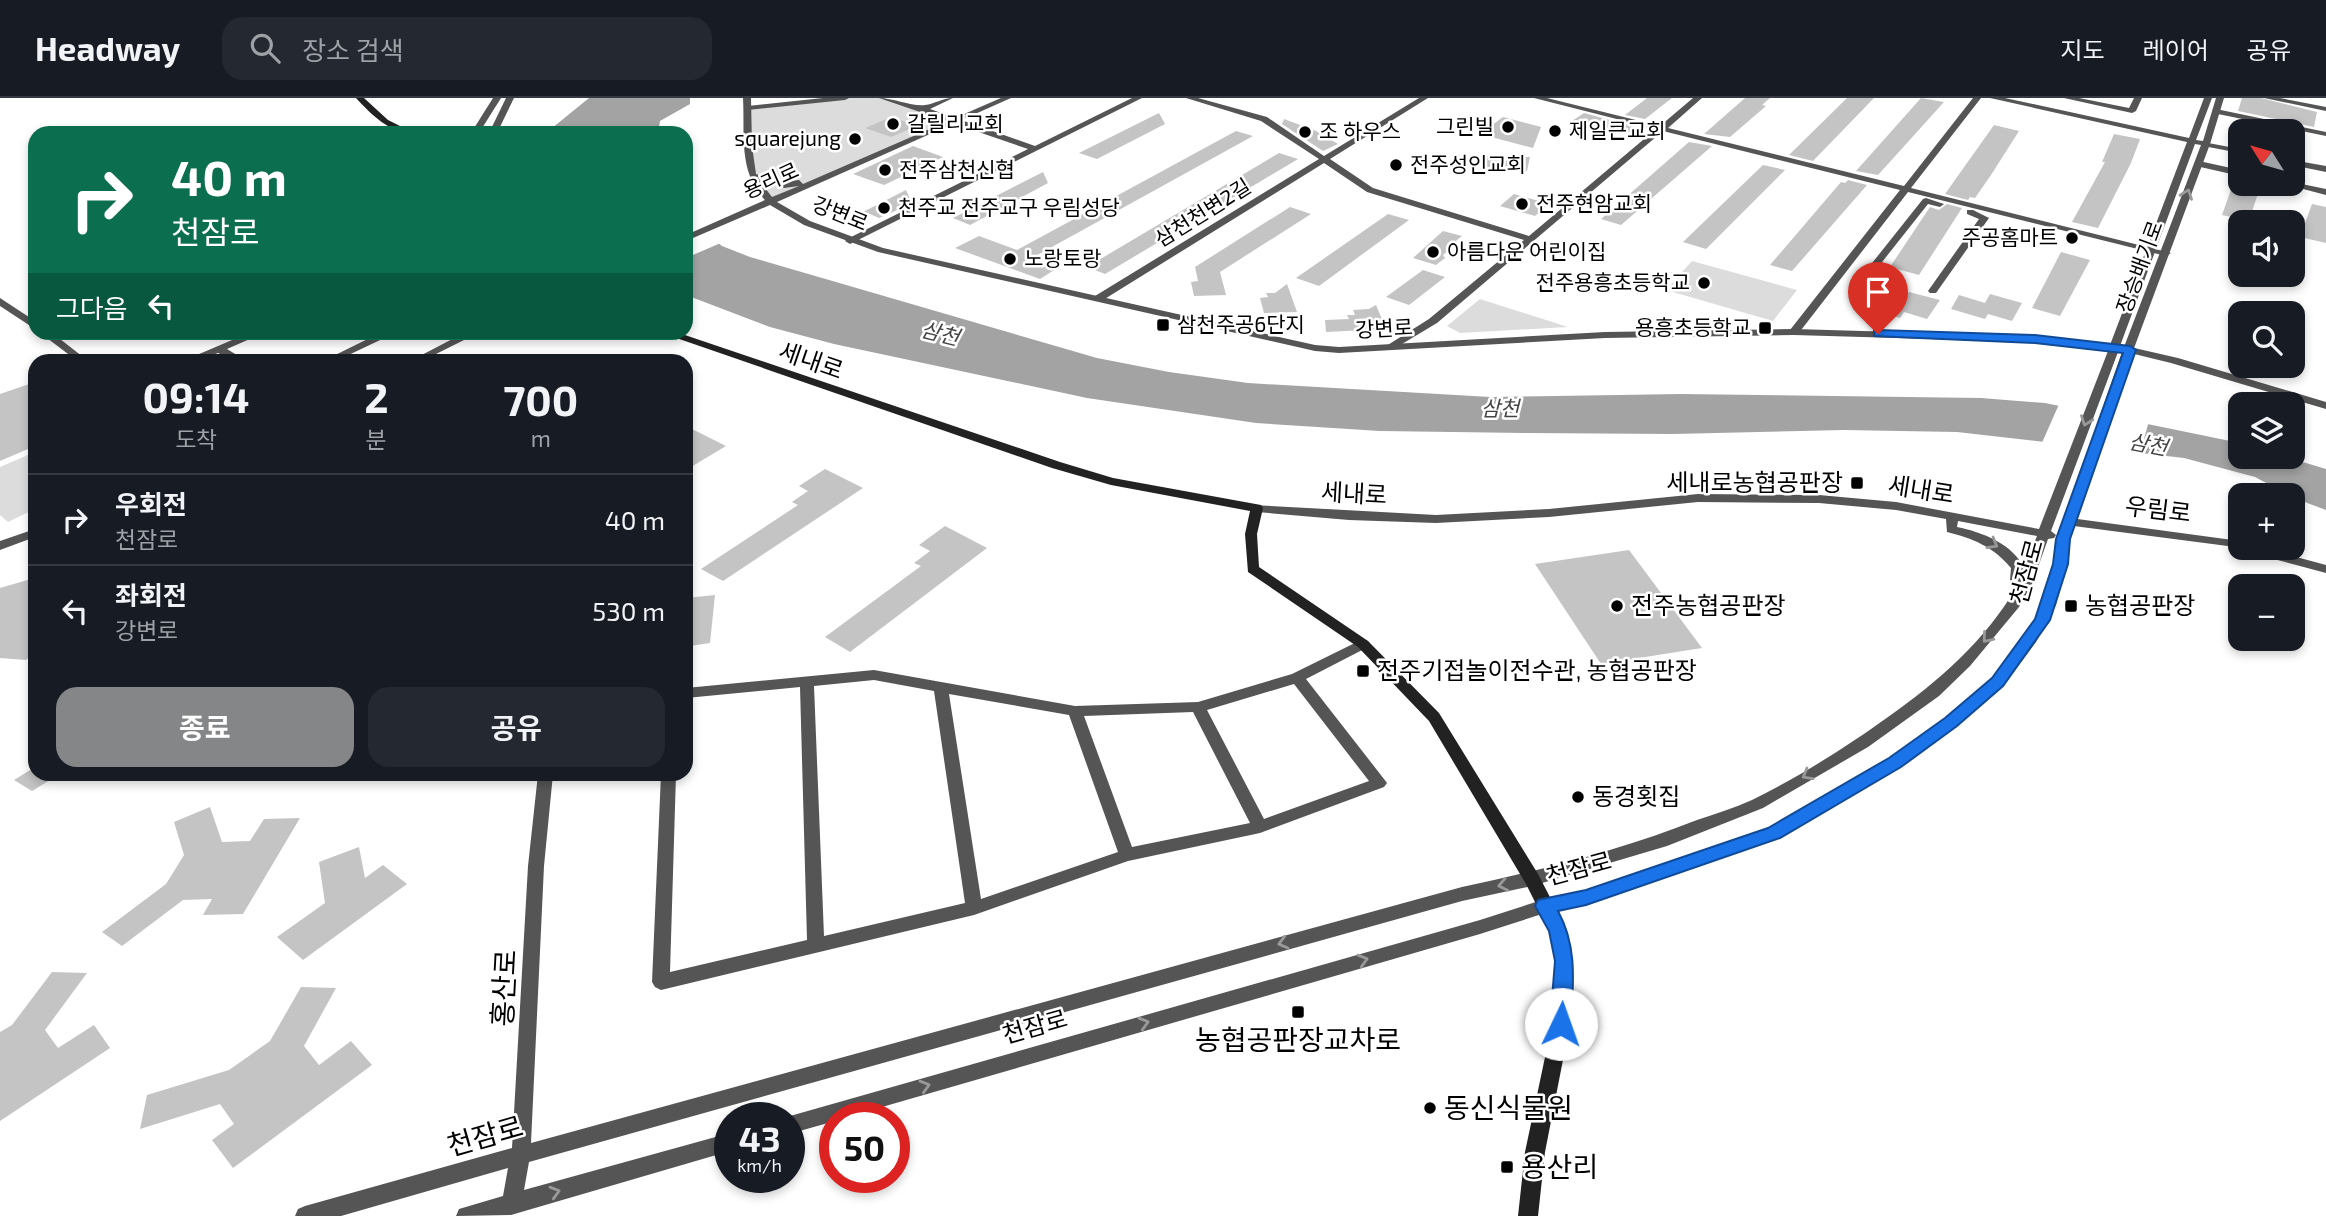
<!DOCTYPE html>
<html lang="ko">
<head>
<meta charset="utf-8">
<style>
  body { margin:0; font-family:"Exo 2","Noto Sans KR",sans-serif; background:#242831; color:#f1f3f6; height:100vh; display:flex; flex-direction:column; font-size:26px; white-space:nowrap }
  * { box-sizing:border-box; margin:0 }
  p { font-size:23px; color:#9ea1a6 }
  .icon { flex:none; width:38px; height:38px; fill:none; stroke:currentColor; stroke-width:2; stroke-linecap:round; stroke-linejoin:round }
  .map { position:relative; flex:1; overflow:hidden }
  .details { position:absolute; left:28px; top:256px; width:665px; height:427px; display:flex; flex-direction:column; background:#171b24; border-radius:21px; box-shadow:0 4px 10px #0003 }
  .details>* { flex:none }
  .guide { position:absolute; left:28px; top:28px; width:665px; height:214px; border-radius:21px; box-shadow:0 4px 10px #0003; background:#0b6e4f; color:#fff; overflow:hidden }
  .needle { width:46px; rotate:307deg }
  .tools { position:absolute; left:2228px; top:21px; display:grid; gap:14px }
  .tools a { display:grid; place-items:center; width:77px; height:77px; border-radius:14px; background:#171b24; box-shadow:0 4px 10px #0003; font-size:35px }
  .speed { position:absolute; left:714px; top:1004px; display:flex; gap:14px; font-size:35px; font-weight:700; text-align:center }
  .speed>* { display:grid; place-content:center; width:91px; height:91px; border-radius:50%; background:#171b24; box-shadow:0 4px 10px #0003; line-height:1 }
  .speed small { font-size:18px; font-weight:400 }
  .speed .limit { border:10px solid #d22; background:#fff; color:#111 }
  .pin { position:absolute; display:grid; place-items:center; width:60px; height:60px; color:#fff; margin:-72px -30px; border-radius:50% 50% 50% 0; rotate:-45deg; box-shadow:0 0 7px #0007 }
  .pin .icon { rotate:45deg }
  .me { position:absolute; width:77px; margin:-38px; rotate:3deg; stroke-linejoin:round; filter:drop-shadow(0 0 5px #0008) }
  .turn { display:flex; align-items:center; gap:24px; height:147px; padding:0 28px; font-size:32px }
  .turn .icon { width:91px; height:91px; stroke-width:2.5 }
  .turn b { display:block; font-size:49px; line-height:60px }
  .then { display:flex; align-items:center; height:66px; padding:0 28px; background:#0003; gap:14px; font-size:26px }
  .eta { display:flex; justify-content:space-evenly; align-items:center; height:119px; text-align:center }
  .eta b { font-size:42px; font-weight:700; line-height:49px }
  .cta { display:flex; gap:14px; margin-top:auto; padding:14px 28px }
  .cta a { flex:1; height:80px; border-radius:21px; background:#858687; color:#fff; font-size:28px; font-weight:700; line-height:80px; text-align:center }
  .cta a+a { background:#242831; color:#f1f3f6 }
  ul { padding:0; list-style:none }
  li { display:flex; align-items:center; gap:21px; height:91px; padding:0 28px; border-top:2px solid #363941 }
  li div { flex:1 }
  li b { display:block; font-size:26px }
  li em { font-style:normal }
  header { display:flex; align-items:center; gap:42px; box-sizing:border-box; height:98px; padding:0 35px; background:#171b24; border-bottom:2px solid #363941 }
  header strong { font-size:33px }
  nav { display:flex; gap:38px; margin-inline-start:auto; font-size:24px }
  .search { width:490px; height:63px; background:#242831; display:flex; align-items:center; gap:18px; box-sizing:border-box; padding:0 24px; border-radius:21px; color:#9ea1a6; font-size:26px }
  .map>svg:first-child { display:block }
  .green { fill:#dcdcdc }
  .water { fill:#a3a3a3 }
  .pier { fill:#fff }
  .building { fill:#c4c4c4 }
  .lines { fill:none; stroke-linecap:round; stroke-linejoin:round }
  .minor { fill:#555; fill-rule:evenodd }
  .tertiary { fill:#555; fill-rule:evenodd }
  .secondary { fill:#222; fill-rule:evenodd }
  .oneway { stroke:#999 }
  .route { fill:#1a73e8; stroke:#114b97; stroke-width:2 }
  .poi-dot { fill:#000; stroke:#fff; stroke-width:2.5 }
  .labels { text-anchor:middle; stroke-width:5; stroke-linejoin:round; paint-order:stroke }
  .far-poi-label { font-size:21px; fill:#000; stroke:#fff; text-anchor:start }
  .far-street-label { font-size:21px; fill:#000; stroke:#fff }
  .far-water-label { font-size:21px; font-style:italic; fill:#444; stroke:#fff }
  .street-label { font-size:24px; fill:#000; stroke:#fff }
  .poi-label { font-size:24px; fill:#000; stroke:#fff; text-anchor:start }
  .near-street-label { font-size:28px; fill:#000; stroke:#fff }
  .near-poi-label { font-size:28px; fill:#000; stroke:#fff; text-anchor:start }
</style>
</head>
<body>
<header>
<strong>Headway</strong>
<div class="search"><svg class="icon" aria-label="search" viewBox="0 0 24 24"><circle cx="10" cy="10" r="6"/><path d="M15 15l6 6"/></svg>장소 검색</div>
<nav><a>지도</a><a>레이어</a><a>공유</a></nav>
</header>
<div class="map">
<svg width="2326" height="1118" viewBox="0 0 2326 1118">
  <rect width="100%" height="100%" fill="#fff"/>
  <!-- green -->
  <g class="green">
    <path d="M845,0H883L956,22L770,101L754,83L748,10Z"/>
    <path d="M1692,163L1797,192L1773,223L1666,192Z"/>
    <path d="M1480,201L1568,229L1460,235L1447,228Z"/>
    <path d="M35,354V411L8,424L0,417V369Z"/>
  </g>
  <!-- water -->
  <g class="water">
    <path d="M589,0H690V6L660,23L658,35H546Z"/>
    <path d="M686,131L703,132L722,148L750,159L1097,260L1169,274L1248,285L1490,299L1681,296L1981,300L2045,305L2240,345V359H2286L2326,371V412L2294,400L2255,379L2184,360L1957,334L1844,332L1673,336L1525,335L1380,333L1256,325L1087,300L834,246L770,229L686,197Z"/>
  </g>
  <!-- pier -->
  <g class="pier">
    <path d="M686,128L705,129L723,144L686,160Z"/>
    <path d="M2060,304L2149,323L2139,359L2041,347Z"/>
  </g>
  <!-- building -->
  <g class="building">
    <path d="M1647,0H1672L1645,21L1625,17Z"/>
    <path d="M1745,0H1770L1762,7L1766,8L1730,39L1704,36Z"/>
    <path d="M1847,0H1874L1813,63L1789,57Z"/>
    <path d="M1921,0L1944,4L1878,77L1856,73Z"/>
    <path d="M2242,0H2261L2317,14L2314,29L2238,13Z"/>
    <path d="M1159,15L1165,26L1097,61L1079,55Z"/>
    <path d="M1584,15L1636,29L1626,36L1572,23Z"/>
    <path d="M891,19L917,28L891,39L865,30Z"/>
    <path d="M1503,19L1541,29L1533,50L1480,36Z"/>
    <path d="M1284,21L1316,33L1338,46L1323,53L1282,26Z"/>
    <path d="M1994,27L2019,33L1991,77L1975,100L1970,99L1968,102L1945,96Z"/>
    <path d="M1236,33L1253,38L1032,160L1059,169L1040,181L955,150L979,138L1017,152Z"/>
    <path d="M2114,36L2140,41L2131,65L2098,130L2072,124L2105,64H2102Z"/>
    <path d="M1689,44L1712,48L1621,127L1601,121Z"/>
    <path d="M913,48L943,59L884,87L853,76Z"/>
    <path d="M1279,55L1298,61L1105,176L1087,169Z"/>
    <path d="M1480,58L1530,59L1527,73L1479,68Z"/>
    <path d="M1763,67L1785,72L1706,151L1683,144Z"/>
    <path d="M1043,74L1048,85L970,127L953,120Z"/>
    <path d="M1848,82L1867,87L1792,173L1770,167L1841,84L1845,85Z"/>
    <path d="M2233,86H2261L2249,123L2222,117Z"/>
    <path d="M906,92L911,103L895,113L879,120L870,116L857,117Z"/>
    <path d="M1514,96L1549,106L1535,118L1500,108Z"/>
    <path d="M1947,106L1962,110L1919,177L1890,169L1930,109L1939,112Z"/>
    <path d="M2312,106L2326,109V145L2300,139Z"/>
    <path d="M1290,109L1311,116L1220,174L1226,197L1194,198L1191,184L1198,183L1195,169Z"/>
    <path d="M1388,116L1409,122L1319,188L1296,180Z"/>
    <path d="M1443,133L1462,138L1447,150L1450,151L1443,157L1445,160L1436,167L1413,160Z"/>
    <path d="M2061,154L2090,162L2060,218L2032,210Z"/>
    <path d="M1423,172L1445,179L1409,207L1386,199Z"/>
    <path d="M1287,186L1297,214L1264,215L1260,200L1268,199L1266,195H1275Z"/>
    <path d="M1909,194L1940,202L1927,221L1904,214L1900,220L1866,210L1876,195L1902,202Z"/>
    <path d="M1990,196L2022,205L2012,223L1988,216L1985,221L1951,211L1959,197L1985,205Z"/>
    <path d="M1376,207L1386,231L1326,234L1325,222L1349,221L1347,217H1355L1353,212L1369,211Z"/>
    <path d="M35,284V348L0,363V296Z"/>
    <path d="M686,328L726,348L686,372Z"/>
    <path d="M825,371L863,390L723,483L701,471L798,407L792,404L808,393L799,388Z"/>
    <path d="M945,428L987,450L850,554L825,539L921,468L914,465L930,453L919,447Z"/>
    <path d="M1629,452L1702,550L1601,566L1535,466Z"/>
    <path d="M31,481L30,508H35V553L26,562L0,560V490Z"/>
    <path d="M715,497L710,545L690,548L691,539H686V500Z"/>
    <path d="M35,669V676H60L32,693L14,682Z"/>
    <path d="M210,709L222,744L250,743L264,721L300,720L243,816L203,817L212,801L183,802L122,848L102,834L166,786L184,757L174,724Z"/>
    <path d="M359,749L365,780L383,767L407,786L303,862L277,839L325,805L319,764Z"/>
    <path d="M52,874L87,875L45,932L58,950L94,927L110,950L0,1023V934L12,927Z"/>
    <path d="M301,889L336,890L304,948L319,967L351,943L372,967L233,1070L212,1042L234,1026L220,1006L140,1031L147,997L229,972L270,943Z"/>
  </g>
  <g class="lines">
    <!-- minor -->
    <g class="minor">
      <path d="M823,0H849L845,2L748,12L744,10L748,8Z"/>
      <path d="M879,0C893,0 914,9 925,7C935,6 942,0 953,0L930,11L1035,48L1132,0H1142L850,146L845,143L847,141L1028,51Z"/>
      <path d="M1186,0H1198L1267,19L1324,58L1419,0H1428L1330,61L1373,90L1529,138L1656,31L1534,0H1547L1660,28L1693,0H1702L1668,30L1904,88L1973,0H1981L1911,90L2171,155L2166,158L1908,94L1798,236L1794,237L1789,234L1790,232L1900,92L1663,33L1437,225L1392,252H1384L1383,250L1429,221L1524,142L1367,94L1324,65L1103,202H1095V198L1319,61L1261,23Z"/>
      <path d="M2064,0H2079L2129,10L2134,0H2142L2136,13L2132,15Z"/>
      <path d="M2264,0H2280L2326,9V13Z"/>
      <path d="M2216,11L2326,34V38L2213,15L2212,13Z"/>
      <path d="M2203,44L2240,51V55L2203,48Z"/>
      <path d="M2292,62L2326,68V74L2292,67Z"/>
      <path d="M2199,63L2240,72V78L2196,68V64Z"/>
      <path d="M2292,84L2326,91V97L2284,86Z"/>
      <path d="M1926,100L1944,106L1940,109L1928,106L1867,183H1861V179L1923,101Z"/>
      <path d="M1967,112H1973L1989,120L1936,195H1930L1928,193L1979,121L1967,116Z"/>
      <path d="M251,234H266L227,251L245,262H233L218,255L198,262H185Z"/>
      <path d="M382,234H397L338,262H325Z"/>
      <path d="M2130,249L2178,260L2326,304V311L2171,265L2126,254V250Z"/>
      <path d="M2070,420L2240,443V450H2263L2326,467V475L2244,453L2243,450L2066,427L2064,424Z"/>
      <path d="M1363,541L1368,543L1370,546L1368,549L1306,581L1384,681L1387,685L1384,689L1260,735L1128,763L974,817L661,892L655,889L652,884L661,676H676L670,874L807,842L800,589L686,600V590L874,572L1075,608L1198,604L1292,576ZM874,582L934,593L965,805L824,838L814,588ZM1294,586L1369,683L1264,721L1207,612ZM949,596L1069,617L1118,754L981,801ZM1193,614L1250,725L1132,749L1084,618Z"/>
    </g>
    <!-- tertiary -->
    <g class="tertiary">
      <path d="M493,0H501L479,35H471Z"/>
      <path d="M506,0H514L497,35H489Z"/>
      <path d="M743,0H751L752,48L756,76L784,84L799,82L803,86L1001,0H1011L777,104L810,123L883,150L1315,247L1339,249L1605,234L1794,231L2035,238L2110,247L2187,44L1990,0H2005L2189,40L2204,0H2212L2196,42L2203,43L2216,0H2224L2210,46L2130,261L2069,441L2067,466L2056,507L2036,544L2003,588L1956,628L1900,669L1780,739L1586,807L1545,815L1480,836L844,1020H835V1023L789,1036V1020H783L1480,822L1545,801L1586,793L1768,731L1890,661L1946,620L1993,580L2025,539L2042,507L2055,466L2057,441L2122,254H2118L2051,433L2056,437L2054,440L2048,441L2032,486L2019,509L1970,568L1939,598L1868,649L1763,710L1667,748L1532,788L1462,803L529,1064L524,1092L730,1035V1053L511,1117L456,1118L459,1111L503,1098L508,1070L341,1118H295L298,1111L305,1108L512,1050L528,768L538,676H553L544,768L531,1045L1462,789C1542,772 1621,752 1697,722C1715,716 1734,710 1752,702C1797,680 1848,648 1888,619C1939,583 1986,542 2017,488L2010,482L2011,470C1994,449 1972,440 1947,434L1946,421L1896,412L1819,405L1698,404L1549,419L1436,425L1349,422L1257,414L1253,413L1251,410L1253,407L1436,417L1549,411L1698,396L1819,397L1896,404L2039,431L2108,253L2035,244L1794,237L1605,240L1339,255L1315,253L878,154L804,127L770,107L686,143V137L765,102C738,74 745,37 743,0ZM2195,46L2201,47L2124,249L2120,248ZM759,82L784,90L799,88L772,99ZM1958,423L2037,438L2024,470C2013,446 1982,434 1957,429Z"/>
      <path d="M0,200L35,223V231L0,208Z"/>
      <path d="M39,234H51L87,262H76Z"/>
      <path d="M466,234H480L424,262H412Z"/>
      <path d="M35,431V439L0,452V443Z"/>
    </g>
    <!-- secondary -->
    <g class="secondary">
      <path d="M356,0H364L388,22L414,35C389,35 372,17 356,0Z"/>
      <path d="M659,234H676L1060,364L1113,380L1261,407L1263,410L1257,436L1259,469L1368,543L1439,615L1538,776L1567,832L1573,863L1570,926L1545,1054L1538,1118H1518L1525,1054L1552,926L1555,863L1549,832L1526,786L1429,623L1358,549L1248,474L1245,436L1250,413L1111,387L1052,370Z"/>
    </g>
  </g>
  <!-- one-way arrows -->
  <defs><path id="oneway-chevron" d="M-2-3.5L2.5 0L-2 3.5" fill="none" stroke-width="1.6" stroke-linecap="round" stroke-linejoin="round" transform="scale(1.75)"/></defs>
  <g class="oneway">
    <use href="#oneway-chevron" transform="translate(2187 96) rotate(-70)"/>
    <use href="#oneway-chevron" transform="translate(2086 323) rotate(110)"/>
    <use href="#oneway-chevron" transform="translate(1993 446) rotate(30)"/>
    <use href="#oneway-chevron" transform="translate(1987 540) rotate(130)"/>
    <use href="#oneway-chevron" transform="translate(1807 677) rotate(150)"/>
    <use href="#oneway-chevron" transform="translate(1503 787) rotate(168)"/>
    <use href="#oneway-chevron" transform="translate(1283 845) rotate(165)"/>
    <use href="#oneway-chevron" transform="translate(1363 862) rotate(-16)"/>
    <use href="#oneway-chevron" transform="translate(1144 925) rotate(-16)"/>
    <use href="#oneway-chevron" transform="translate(925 988) rotate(-16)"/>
    <use href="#oneway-chevron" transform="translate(555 1094) rotate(-16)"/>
  </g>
  <!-- route -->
  <path class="route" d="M1878,232L2035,237L2130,248L2136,252L2070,441L2068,466L2050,522L2003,588L1957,628L1901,669L1780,740L1586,807L1558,813C1578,850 1573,886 1571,926L1568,933L1561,936L1553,933L1550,926L1555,863L1549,833L1535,808L1538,802L1586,792L1768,730L1889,660L1945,620L1992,580L2035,521L2053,466L2056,441L2123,255L2035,245L1874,238V233Z"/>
  <!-- markers -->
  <g class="poi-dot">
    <circle cx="893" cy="26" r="7"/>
    <circle cx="1508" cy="29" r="7"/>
    <circle cx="1555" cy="33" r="7"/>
    <circle cx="1305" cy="34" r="7"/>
    <circle cx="855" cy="41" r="7"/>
    <circle cx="1396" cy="67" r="7"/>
    <circle cx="885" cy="72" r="7"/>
    <circle cx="1522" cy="106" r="7"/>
    <circle cx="884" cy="110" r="7"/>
    <circle cx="2072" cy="140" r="7"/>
    <circle cx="1433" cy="154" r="7"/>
    <circle cx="1010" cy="161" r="7"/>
    <circle cx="1704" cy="185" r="7"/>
    <rect x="1156" y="220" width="14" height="14" rx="3.5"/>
    <rect x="1758" y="223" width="14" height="14" rx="3.5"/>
    <rect x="1850" y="378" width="14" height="14" rx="3.5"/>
    <circle cx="1617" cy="508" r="7"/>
    <rect x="2064" y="501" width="14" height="14" rx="3.5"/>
    <rect x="1356" y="566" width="14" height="14" rx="3.5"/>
    <circle cx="1578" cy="699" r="7"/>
    <rect x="1291" y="907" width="14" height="14" rx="3.5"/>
    <circle cx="1430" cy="1010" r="7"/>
    <rect x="1500" y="1062" width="14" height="14" rx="3.5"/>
  </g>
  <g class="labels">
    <!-- far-poi labels -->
    <g class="far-poi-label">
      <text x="907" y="33">갈릴리교회</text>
      <text x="1494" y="36" text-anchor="end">그린빌</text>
      <text x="1569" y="40">제일큰교회</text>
      <text x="1319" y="41">조 하우스</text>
      <text x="841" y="48" text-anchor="end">squarejung</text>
      <text x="1410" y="74">전주성인교회</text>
      <text x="899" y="79">전주삼천신협</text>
      <text x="1536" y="113">전주현암교회</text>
      <text x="898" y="117">천주교 전주교구 우림성당</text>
      <text x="2058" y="147" text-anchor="end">주공홈마트</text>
      <text x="1447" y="161">아름다운 어린이집</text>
      <text x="1024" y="168">노랑토랑</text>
      <text x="1690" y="192" text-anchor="end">전주용흥초등학교</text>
      <text x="1177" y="234">삼천주공6단지</text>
      <text x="1751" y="237" text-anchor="end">용흥초등학교</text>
    </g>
    <!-- far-street labels -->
    <g class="far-street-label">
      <text transform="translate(771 83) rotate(-24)" y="7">용리로</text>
      <text transform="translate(1203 115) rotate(-32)" y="7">삼천천변2길</text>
      <text transform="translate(840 116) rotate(22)" y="7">강변로</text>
      <text transform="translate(2140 169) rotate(-70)" y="7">장승배기로</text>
      <text transform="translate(1384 231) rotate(-3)" y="7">강변로</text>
    </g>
    <!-- far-water labels -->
    <g class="far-water-label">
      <text transform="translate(940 236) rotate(14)" y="7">삼천</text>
      <text x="1500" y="318">삼천</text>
      <text transform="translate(2148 347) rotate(11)" y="7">삼천</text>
    </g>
    <!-- street labels -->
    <g class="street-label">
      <text transform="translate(811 263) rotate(19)" y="8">세내로</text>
      <text transform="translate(1921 392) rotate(9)" y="8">세내로</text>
      <text transform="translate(1354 396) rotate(3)" y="8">세내로</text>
      <text transform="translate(2158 412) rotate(7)" y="8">우림로</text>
      <text transform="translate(2027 474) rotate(-75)" y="8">천잠로</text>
      <text transform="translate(1579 771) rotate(-15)" y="8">천잠로</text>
      <text transform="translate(1035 929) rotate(-16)" y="8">천잠로</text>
    </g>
    <!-- poi labels -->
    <g class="poi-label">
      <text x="1843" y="393" text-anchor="end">세내로농협공판장</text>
      <text x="1631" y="516">전주농협공판장</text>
      <text x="2085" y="516">농협공판장</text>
      <text x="1377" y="581">전주기접놀이전수관, 농협공판장</text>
      <text x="1592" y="707">동경횟집</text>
    </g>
    <!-- near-street labels -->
    <g class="near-street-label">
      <text transform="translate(504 890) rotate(-87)" y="10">홍산로</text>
      <text transform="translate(485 1038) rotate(-16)" y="10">천잠로</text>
    </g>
    <!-- near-poi labels -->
    <g class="near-poi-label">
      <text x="1298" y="952" text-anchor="middle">농협공판장교차로</text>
      <text x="1444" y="1020">동신식물원</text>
      <text x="1521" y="1079">용산리</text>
    </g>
  </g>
</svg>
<div class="tools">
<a><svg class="needle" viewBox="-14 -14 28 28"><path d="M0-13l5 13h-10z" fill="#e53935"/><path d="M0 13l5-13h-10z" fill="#9ea1a6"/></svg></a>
<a><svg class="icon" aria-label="sound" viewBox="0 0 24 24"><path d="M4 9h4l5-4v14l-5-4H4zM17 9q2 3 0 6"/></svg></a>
<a><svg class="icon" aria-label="search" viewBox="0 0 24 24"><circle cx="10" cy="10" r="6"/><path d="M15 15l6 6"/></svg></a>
<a><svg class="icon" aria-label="layers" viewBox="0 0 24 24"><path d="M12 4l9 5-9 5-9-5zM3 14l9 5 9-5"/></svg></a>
<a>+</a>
<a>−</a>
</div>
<div class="speed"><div>43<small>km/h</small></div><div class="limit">50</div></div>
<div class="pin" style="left:1878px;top:236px;background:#d93025"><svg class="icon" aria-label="arrive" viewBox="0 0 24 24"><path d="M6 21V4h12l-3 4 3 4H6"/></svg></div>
<svg class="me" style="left:1561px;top:926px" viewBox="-20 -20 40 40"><circle r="19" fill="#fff"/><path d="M0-13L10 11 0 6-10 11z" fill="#1a73e8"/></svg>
<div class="guide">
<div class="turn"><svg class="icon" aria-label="right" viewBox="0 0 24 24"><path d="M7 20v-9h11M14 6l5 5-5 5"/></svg><div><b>40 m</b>천잠로</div></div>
<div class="then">그다음<svg class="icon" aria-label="left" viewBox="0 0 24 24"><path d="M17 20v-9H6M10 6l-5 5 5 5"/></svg></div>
</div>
<section class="details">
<div class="eta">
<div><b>09:14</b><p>도착</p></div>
<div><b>2</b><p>분</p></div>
<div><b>700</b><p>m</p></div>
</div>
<ul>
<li><svg class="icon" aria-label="right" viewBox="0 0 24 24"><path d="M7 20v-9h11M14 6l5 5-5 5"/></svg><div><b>우회전</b><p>천잠로</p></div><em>40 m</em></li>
<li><svg class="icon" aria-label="left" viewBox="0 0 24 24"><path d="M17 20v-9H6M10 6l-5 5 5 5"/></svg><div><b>좌회전</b><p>강변로</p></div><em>530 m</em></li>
</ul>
<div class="cta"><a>종료</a><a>공유</a></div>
</section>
</div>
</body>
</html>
